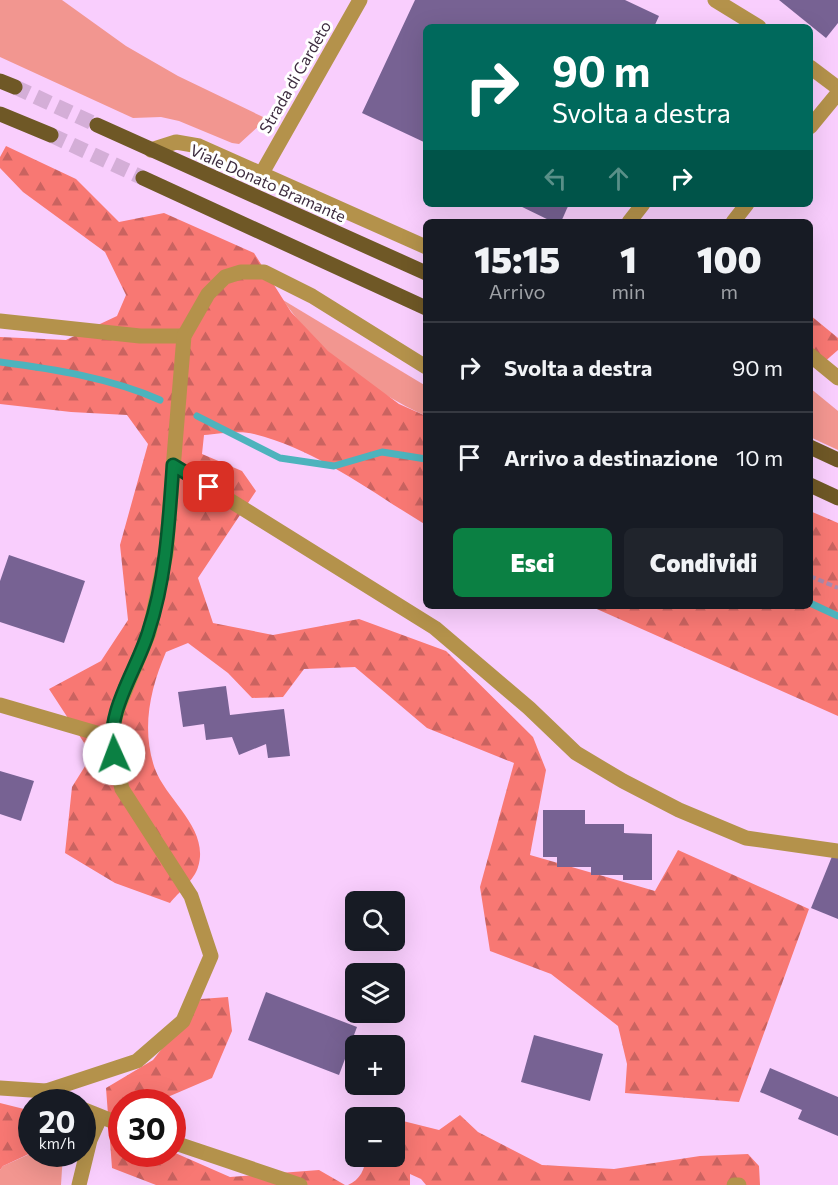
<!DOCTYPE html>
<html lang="it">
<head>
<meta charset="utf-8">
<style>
  body { margin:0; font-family:Commissioner,sans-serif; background:#20242c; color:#f1f3f6; height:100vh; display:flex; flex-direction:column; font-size:22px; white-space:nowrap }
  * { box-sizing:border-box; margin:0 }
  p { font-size:20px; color:#9ea1a6 }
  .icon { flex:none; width:33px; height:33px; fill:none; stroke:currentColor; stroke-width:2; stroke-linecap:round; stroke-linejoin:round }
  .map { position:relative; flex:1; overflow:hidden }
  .panel { position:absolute; left:423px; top:219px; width:390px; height:390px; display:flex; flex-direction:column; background:#171b24; border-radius:9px; box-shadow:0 6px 24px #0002 }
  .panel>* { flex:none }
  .hud { position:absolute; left:423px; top:24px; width:390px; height:183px; border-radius:9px; box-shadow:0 6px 24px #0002; background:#00695c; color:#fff; overflow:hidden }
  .fabs { position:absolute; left:345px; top:891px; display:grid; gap:12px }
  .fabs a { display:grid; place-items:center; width:60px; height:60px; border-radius:9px; background:#171b24; box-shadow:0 6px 24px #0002; font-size:30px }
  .speed { position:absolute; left:18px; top:1089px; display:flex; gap:12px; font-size:30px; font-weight:700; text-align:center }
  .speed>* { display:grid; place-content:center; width:78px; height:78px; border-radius:50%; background:#171b24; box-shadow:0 6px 24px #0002; line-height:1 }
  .speed small { font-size:15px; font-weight:400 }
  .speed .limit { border:9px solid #d22; background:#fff; color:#111 }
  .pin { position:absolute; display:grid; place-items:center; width:51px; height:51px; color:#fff; margin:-26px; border-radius:12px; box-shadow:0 3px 9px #0006 }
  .me { position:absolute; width:66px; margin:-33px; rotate:358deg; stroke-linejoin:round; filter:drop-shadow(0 0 4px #0008) }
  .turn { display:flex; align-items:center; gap:21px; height:126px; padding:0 30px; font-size:27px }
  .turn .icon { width:78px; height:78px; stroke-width:2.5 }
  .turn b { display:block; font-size:42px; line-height:51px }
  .lanes { display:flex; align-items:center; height:57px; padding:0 30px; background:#0003; justify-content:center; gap:30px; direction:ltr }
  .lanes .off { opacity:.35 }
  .eta { display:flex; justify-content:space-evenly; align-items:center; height:102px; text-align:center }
  .eta b { font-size:36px; font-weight:800; line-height:42px }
  .cta { display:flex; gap:12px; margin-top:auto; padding:12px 30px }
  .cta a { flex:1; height:69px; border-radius:9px; background:#0b8043; color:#fff; font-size:24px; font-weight:800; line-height:69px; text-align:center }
  .cta a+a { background:#20242c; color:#f1f3f6 }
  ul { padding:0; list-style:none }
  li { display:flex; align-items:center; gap:18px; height:90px; padding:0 30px; border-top:2px solid #363941 }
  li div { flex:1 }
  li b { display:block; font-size:22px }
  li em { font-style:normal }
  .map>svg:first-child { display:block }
  .green { fill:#f29690 }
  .forest { fill:url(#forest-firs) }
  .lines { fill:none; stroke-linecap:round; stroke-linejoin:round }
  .stream { stroke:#4db3bd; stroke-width:7 }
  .building { fill:#776293 }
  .major-tunnel { stroke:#d4aed7; stroke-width:15; stroke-dasharray:15 8; stroke-linecap:butt }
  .path { stroke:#aa8aad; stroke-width:4; stroke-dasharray:6 3; stroke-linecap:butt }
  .minor { stroke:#b4924b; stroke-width:15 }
  .major { stroke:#6f5826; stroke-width:15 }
  .route-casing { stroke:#07532c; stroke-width:15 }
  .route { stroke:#0b8043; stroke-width:10 }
  .labels { text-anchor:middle; stroke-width:6; stroke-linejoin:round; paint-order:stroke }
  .street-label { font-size:16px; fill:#3e2d40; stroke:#fff }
</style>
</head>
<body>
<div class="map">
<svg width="838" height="1185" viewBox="0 0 838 1185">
  <defs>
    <pattern id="forest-firs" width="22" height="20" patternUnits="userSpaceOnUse" patternTransform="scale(1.5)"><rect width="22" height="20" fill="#f87873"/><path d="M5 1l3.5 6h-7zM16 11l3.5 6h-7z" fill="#ca6360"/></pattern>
  </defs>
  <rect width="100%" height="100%" fill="#f9cefd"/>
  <!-- green -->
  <g class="green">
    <path d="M0,0H62L126,46L178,76L263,117L262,123L239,144L232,143L179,121L161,117L133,118L0,57Z"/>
    <path d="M283,300L426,386V416C372,392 316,349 283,300Z"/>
    <path d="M810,388L838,411V450L810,437Z"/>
    <path d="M32,1153L63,1154L61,1185H0V1170L3,1166Z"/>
  </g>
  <!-- forest -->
  <g class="forest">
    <path d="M6,146L76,179L119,222L164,213L254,253L291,312L328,351L399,404L426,416V525C371,492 318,450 254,434C240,430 219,434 204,435L202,454L242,471L256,491L198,578L213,623L273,635L359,619L446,651L533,737L546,770L530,855L655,891L678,850L809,909L739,1102L625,1093L627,1064L618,1026L551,974L490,951L480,887L514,763L427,728L355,667L304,669L283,697L252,698L228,673L188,643L166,652C150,689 141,730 155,769C167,801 210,829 198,867C195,879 178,893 170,903L115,883L65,853L72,787L92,755L49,689L101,661L128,620L120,545L148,444L127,415L71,412L0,404V337L66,340L117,316L126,295L105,252L23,192L0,168V157Z"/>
    <path d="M810,315L838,338V350L822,364L810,353Z"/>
    <path d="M810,511L838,523V614L810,603Z"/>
    <path d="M810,605L838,615V716L590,606Z"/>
    <path d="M228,997L232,1031L212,1078L156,1102H122V1154L173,1152L230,1177L319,1170L345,1185H156L112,1168L106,1088L153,1060L201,999Z"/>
    <path d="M0,1103L32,1111L31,1153L3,1166L0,1170Z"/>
    <path d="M460,1115L478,1132L542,1165L614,1169L700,1156L748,1154L759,1166L760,1185H426L421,1179L410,1174V1185H348C360,1180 365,1169 366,1157L394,1156L395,1119L439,1130Z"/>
  </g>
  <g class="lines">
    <!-- stream -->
    <g class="stream">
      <path d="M0,362C53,369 111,378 160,400"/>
      <path d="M197,416L280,458L334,466L382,452L426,459"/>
      <path d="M810,603L838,616"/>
    </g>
  </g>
  <!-- building -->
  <g class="building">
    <path d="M415,0H625L659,16L654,27H426V143L362,113Z"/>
    <path d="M779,0H838V23L826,38Z"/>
    <path d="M516,204H569L561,222H553Z"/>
    <path d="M9,555L85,581L64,643L0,622V581Z"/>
    <path d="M226,686L230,715L284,709L290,756L268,758L266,744L239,755L232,737L206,740L204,724L183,727L178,692Z"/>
    <path d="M0,771L34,781L21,821L0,814Z"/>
    <path d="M543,810H585V824H624V833L652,834V880H623V875H591V867H557V857H543Z"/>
    <path d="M833,854L838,856V919L811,908Z"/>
    <path d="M266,992L357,1027L339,1075L248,1040Z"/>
    <path d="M534,1035L603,1054L590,1101L521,1082Z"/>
    <path d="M770,1068L838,1097V1136L798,1119L802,1110L760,1092Z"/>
  </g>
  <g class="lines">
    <!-- major-tunnel -->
    <g class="major-tunnel">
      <path d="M15,87L97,125"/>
      <path d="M51,135L143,178"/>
    </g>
    <!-- path -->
    <path class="path" d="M810,576L838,588"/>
    <!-- minor -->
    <g class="minor">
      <path d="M715,0L759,27"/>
      <path d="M810,67L838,88"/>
      <path d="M810,127L838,93"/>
      <path d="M151,150L176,142L199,146L426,247"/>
      <path d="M262,173L360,0"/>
      <path d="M629,222L643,204"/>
      <path d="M733,222L747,204"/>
      <path d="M0,321L140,336H184"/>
      <path d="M810,355L838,378"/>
      <path d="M173,465L435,628L529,708L576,753L623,781L679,810L746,838L838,851"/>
      <path d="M0,705L110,737"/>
      <path d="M0,1088L46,1091L69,1102"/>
      <path d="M46,1091L137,1061L183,1021L211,956L191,896L122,789L110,737L118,708L149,633L166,554L184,336L208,294L225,277L241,272H264L312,296L426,367"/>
      <path d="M82,1109L122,1125"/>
      <path d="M172,1142L300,1185"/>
      <path d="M79,1185L90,1140L100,1118"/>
      <path d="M734,1185H739"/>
    </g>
    <!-- major -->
    <g class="major">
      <path d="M0,81L15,87"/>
      <path d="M0,114L51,135"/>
      <path d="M97,125L426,273"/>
      <path d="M143,178L426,308"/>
      <path d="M810,447L838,460"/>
      <path d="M810,485L838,498"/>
    </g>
  </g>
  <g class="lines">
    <!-- route casing -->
    <g class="route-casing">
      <path id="route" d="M114,754C105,712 136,672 148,633C166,579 169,522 173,465L209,487"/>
    </g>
    <!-- route -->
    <use href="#route" class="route"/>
  </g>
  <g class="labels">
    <!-- street labels -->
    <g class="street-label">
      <text transform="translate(295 77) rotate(-60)" y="6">Strada di Cardeto</text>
      <text transform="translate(268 183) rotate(24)" y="6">Viale Donato Bramante</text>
    </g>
  </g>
</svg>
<div class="fabs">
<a><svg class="icon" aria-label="search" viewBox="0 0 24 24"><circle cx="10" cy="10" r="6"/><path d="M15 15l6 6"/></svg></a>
<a><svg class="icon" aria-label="layers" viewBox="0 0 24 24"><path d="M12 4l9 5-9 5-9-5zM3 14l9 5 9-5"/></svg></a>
<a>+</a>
<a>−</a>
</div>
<div class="speed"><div>20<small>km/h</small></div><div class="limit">30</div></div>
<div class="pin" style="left:209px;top:487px;background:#d93025"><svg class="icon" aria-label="arrive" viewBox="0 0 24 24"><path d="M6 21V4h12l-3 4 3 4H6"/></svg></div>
<svg class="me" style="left:114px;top:754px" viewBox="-20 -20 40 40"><circle r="19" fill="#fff"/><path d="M0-13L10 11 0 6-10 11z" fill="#0b8043"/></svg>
<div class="hud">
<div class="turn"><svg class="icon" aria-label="right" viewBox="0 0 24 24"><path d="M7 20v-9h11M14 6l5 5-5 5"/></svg><div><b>90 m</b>Svolta a destra</div></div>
<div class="lanes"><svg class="icon off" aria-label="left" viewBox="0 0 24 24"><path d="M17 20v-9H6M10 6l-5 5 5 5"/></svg><svg class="icon off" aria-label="ahead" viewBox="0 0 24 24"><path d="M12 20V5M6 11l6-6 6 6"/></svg><svg class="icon" aria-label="right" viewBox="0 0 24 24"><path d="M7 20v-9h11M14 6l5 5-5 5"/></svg></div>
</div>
<section class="panel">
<div class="eta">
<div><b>15:15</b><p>Arrivo</p></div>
<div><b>1</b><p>min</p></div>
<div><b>100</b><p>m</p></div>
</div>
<ul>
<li><svg class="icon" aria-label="right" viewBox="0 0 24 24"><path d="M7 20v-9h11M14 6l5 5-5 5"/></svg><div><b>Svolta a destra</b></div><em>90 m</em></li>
<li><svg class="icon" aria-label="arrive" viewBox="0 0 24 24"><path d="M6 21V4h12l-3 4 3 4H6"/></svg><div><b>Arrivo a destinazione</b></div><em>10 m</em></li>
</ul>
<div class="cta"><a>Esci</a><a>Condividi</a></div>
</section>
</div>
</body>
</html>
